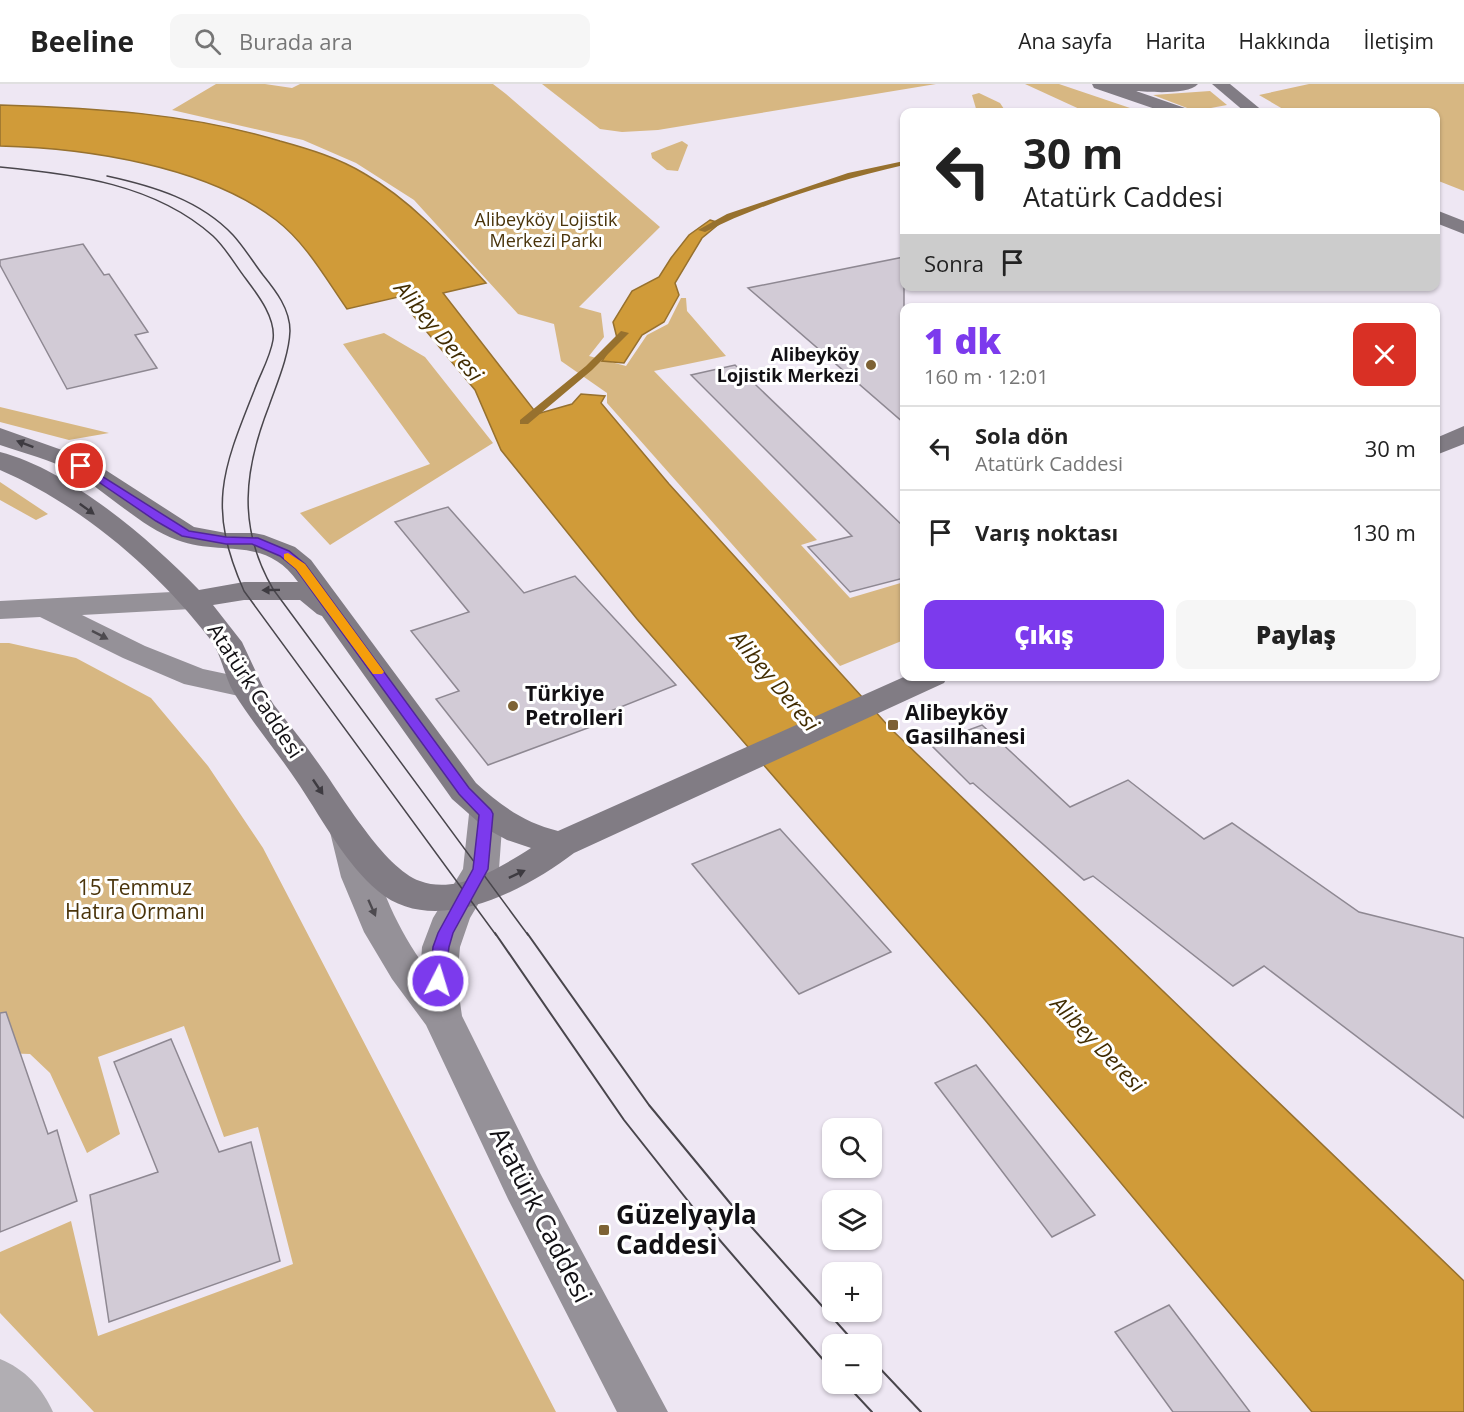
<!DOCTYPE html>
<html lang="tr">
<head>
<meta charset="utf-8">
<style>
  body { margin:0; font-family:"Open Sans",sans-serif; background:#f6f6f6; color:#222; height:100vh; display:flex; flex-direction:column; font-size:22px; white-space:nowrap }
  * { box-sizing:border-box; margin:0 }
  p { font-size:20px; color:#767676 }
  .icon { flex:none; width:33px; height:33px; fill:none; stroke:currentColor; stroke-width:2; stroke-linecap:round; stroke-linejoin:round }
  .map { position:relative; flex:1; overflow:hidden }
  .panel { position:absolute; left:900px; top:219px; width:540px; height:378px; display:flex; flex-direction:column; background:#fff; border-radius:12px; box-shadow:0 2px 4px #0004 }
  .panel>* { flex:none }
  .guide { position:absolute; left:900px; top:24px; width:540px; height:183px; border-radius:12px; box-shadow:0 2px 4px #0004; background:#fff; color:#222; overflow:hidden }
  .tools { position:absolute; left:822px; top:1034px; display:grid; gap:12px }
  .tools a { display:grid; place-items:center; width:60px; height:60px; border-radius:12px; background:#fff; box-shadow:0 2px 4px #0004; font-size:30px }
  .pin { position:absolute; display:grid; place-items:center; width:51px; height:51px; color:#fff; margin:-26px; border:3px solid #fff; border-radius:50%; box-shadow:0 2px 6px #0007 }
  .me { position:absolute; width:66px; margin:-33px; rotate:5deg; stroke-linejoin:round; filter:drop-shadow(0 0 4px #0008) }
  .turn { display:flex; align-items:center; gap:21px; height:126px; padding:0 24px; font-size:27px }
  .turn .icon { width:78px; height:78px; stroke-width:2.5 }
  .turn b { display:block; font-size:42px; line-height:51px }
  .then { display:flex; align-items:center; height:57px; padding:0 24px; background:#0003; gap:12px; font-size:22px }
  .round { display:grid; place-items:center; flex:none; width:63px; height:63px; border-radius:12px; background:#f6f6f6 }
  .summary { display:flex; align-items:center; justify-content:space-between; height:102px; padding:0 24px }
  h1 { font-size:36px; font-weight:800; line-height:45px; color:#7c3aed }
  .cta { display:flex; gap:12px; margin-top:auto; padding:12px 24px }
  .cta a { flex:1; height:69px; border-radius:12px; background:#7c3aed; color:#fff; font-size:24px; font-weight:800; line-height:69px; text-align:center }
  .cta a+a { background:#f6f6f6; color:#222 }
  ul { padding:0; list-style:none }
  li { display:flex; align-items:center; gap:18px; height:84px; padding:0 24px; border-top:2px solid #e0e0e0 }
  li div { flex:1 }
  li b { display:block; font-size:22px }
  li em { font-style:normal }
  header { display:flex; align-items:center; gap:36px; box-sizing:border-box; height:84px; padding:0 30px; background:#fff; border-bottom:2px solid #e0e0e0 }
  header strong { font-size:28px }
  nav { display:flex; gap:33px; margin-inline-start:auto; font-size:21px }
  .search { width:420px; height:54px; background:#f6f6f6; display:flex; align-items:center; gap:15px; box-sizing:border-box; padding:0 21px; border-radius:12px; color:#767676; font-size:22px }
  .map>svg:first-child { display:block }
  .green { fill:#d7b782 }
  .water { fill:#d09b39; stroke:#97712e; stroke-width:1.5 }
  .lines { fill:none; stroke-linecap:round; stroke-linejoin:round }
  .stream { fill:#97712e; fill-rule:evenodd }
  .building { fill:#d2cbd6; stroke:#8e8892; stroke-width:1.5 }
  .street { fill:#b1aeb3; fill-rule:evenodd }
  .secondary { fill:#959198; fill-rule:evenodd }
  .primary { fill:#817c84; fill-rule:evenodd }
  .tram-far1 { stroke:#49464c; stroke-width:1.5 }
  .tram { stroke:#49464c; stroke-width:2 }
  .oneway { fill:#3e3b41 }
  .oneway2 { fill:#4d4a4f }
  .route { fill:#7c3aed; stroke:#51269a; stroke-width:1.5 }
  .slow { fill:#f59e0b }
  .poi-dot { fill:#7d6234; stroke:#fff; stroke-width:2 }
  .labels { text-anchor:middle; stroke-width:6; stroke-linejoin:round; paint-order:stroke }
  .far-park-label { font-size:18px; fill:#4a340b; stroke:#fff }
  .far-poi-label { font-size:18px; font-weight:bold; fill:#121014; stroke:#fff; text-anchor:end }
  .street-label { font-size:21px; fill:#121014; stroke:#fff }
  .poi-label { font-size:21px; font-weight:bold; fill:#121014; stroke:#fff; text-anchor:start }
  .park-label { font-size:21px; fill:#4a340b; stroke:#fff }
  .water-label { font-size:22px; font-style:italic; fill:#422d02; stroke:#fff }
  .near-street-label { font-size:26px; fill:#121014; stroke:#fff }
  .near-poi-label { font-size:26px; font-weight:bold; fill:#121014; stroke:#fff; text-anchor:start }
</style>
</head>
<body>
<header>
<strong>Beeline</strong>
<div class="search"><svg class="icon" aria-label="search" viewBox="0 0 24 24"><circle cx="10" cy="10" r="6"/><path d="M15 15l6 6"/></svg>Burada ara</div>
<nav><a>Ana sayfa</a><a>Harita</a><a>Hakkında</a><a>İletişim</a></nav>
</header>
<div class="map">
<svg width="1464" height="1328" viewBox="0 0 1464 1328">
  <rect width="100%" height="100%" fill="#eee7f3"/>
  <!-- green -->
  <g class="green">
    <path d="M216,0H265L292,4L300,0H493L506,10L660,143L579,223L601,229L604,253L589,272L626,282L647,251L668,240L681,214H686L687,227L726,272L654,287L817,456L801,461L850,514L904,498V556L840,582L607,319V309L561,277L554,240L518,230L414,116L356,79L303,56L172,26Z"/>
    <path d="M542,0H936L658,46L622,48L600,45Z"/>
    <path d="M1025,0H1059L1133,25L1116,28H1086Z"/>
    <path d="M1309,0H1464V107L1436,96V28H1288L1259,11Z"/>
    <path d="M1210,7L1227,21L1195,27L1153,11Z"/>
    <path d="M979,9L1000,19L1004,25L1001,28H977L972,11Z"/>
    <path d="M682,57L688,61L678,87L667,86L652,74L651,69Z"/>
    <path d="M384,249L425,273L493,359L330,461L300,429L430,380L343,260Z"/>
    <path d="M0,323L109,349L69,356L0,338Z"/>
    <path d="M0,398L48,430L36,436L0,416Z"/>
    <path d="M0,559H9L76,574L151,614L208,682L263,764L556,1328H94L0,1229V1168L71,1137L98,1252L293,1180L258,1043L224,1053L184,942L98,973L120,1050L87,1069L50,989L30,970L0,969Z"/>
  </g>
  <!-- water -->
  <g class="water">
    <path d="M0,21C95,24 188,29 280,57C309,65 339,74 365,90C412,117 450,160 486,199L443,209L537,330L572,320L581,310L605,312L601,319L669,400L892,646L1464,1197V1328H1312L985,936L637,535L501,366L475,306L398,213L347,225C326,195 306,159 276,136C206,82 86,64 0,62Z"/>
    <path d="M710,136L720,139L702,154L675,199L679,211L664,238L642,251L624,279L602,277L617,254L613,238L632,207L659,193L671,174L689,151Z"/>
  </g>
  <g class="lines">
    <!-- stream -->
    <g class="stream">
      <path d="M904,77V81C837,97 767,117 705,148L698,146L727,130L848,89Z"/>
      <path d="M621,247L629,249L592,286L528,340H520V336L586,282Z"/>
    </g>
  </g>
  <!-- building -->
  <g class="building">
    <path d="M83,160L104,191L109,190L148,248L135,251L157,284L67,305L0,181V176Z"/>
    <path d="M904,173V339L748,204Z"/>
    <path d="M735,281L904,443V494L850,508L808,463L852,452L691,291Z"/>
    <path d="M448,423L524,509L575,492L676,601L598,632L604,638L488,681L436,615L459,607L411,547L469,528L395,438Z"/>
    <path d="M982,641L1070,723L1128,696L1204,755L1232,739L1359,828L1464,854V1034L1264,882L1233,902L1093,792L1084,796L973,699L970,700L930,660Z"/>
    <path d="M780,745L891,868L799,910L692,780Z"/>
    <path d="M6,928L48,1050L57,1046L77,1117L0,1148V929Z"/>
    <path d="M171,955L219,1068L251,1058L280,1177L109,1238L90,1111L158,1088L114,978Z"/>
    <path d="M976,981L1095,1131L1052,1153L935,999Z"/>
    <path d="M1169,1221L1250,1328H1173L1115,1248Z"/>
  </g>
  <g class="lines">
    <!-- street -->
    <path class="street" d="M0,1275C25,1285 42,1304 53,1328H0Z"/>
    <!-- secondary -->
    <g class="secondary">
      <path d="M191,507L201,510L206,516L201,522L191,525L82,531L145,562L203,585L259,597L264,604L259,611L248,614L184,600L123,574L40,533L0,535V517Z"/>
      <path d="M486,718L498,722L503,730L499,785L470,834L460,863L457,897L462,932L540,1089L668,1328H617L508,1115L426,941L392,895L364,848L341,793L330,748L336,740L348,736L360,740L366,748C378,797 392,835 421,877L422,863L433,834L463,785L469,730L474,722Z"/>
    </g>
    <!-- primary -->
    <g class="primary">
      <path d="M1092,0H1198C1189,11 1150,8 1136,7L1185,24L1187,28H1164L1094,4Z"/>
      <path d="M1212,0H1230L1264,28H1245Z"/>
      <path d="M1436,126L1464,137V150L1436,139Z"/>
      <path d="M1464,342V360L1436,371V354Z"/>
      <path d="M0,344L90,376L194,443L226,449H254L264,451L295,463L311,476L476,699C501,722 525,739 558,747L906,592H948L944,599L574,769C526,806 434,855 378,807C346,780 323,737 300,702C279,670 254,641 234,609C224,592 222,571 210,555C156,485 81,421 0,386V368C68,385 151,456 199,506L244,498H298C265,451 223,473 177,456C141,443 107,408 73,388C51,376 24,369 0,361ZM244,516H300L317,530L322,532L452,715L485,744L507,756L531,764C501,783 457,811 420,797C383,784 340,708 316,676C303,657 288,639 274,621L264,605L242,558L213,521Z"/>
    </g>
    <!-- tram-far1 -->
    <g class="tram-far1">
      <path d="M0,83C74,90 155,100 213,152C226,164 235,181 246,195C258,211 276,234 273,256C270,274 260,290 254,307C222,387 207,423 244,507L496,851"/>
      <path d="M107,92C153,102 200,116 233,151C244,163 253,178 263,191C276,207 290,225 290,247C289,272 277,299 269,322C244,386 237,443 273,505L528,851"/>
    </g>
    <!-- tram -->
    <g class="tram">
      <path d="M495,849L624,1036L711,1146L832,1286"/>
      <path d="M527,849L649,1021L730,1119L856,1260"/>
      <path d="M872,1276L921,1328"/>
      <path d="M845,1299L872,1328"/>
    </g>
  </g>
  <!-- one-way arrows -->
  <defs><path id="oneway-solid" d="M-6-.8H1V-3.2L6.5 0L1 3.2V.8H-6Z" transform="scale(1.5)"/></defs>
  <g class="oneway">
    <use href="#oneway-solid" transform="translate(25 360) rotate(-159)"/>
    <use href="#oneway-solid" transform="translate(87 425) rotate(36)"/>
    <use href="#oneway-solid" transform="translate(271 506) rotate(179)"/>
    <use href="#oneway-solid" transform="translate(318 703) rotate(56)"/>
    <use href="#oneway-solid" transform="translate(517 790) rotate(-25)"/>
  </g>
  <g class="oneway2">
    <use href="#oneway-solid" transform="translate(100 551) rotate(27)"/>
    <use href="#oneway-solid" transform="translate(372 824) rotate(66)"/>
  </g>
  <!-- route -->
  <path class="route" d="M81,379L189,447L226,453L258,454L289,467L305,480L469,704L491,726L493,730L488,785L453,849L449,863L444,901H432L430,897L433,863L438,849L473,785L479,731L459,710L296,485L280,472L252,460H226L182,452L156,437L78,384L76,382Z"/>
  <!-- slow -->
  <path class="slow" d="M288,469L305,480L382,585L384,588L382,590H373L296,485L284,475V470Z"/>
  <!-- markers -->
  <g class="poi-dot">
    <circle cx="871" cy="281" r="6"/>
    <circle cx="513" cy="622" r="6"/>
    <rect x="887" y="635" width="12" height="12" rx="3"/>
    <rect x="598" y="1140" width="12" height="12" rx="3"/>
  </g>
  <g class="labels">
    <!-- far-park labels -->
    <g class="far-park-label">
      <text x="546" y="142">Alibeyköy Lojistik<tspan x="546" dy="21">Merkezi Parkı</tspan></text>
    </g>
    <!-- far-poi labels -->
    <g class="far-poi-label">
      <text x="859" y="277">Alibeyköy<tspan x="859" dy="21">Lojistik Merkezi</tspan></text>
    </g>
    <!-- street labels -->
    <g class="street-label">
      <text transform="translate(255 607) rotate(57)" y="7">Atatürk Caddesi</text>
    </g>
    <!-- poi labels -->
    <g class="poi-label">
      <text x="525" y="617">Türkiye<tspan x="525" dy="24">Petrolleri</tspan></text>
      <text x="905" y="636">Alibeyköy<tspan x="905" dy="24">Gasilhanesi</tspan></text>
    </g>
    <!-- park labels -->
    <g class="park-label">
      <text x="135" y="811">15 Temmuz<tspan x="135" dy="24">Hatıra Ormanı</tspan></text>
    </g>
    <!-- water labels -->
    <g class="water-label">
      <text transform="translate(439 247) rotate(50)" y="8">Alibey Deresi</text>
      <text transform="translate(775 597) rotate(50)" y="8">Alibey Deresi</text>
      <text transform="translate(1098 960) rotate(46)" y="8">Alibey Deresi</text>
    </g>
    <!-- near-street labels -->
    <g class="near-street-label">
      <text transform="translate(541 1131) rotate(63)" y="9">Atatürk Caddesi</text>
    </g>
    <!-- near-poi labels -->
    <g class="near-poi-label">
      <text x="616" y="1140">Güzelyayla<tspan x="616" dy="30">Caddesi</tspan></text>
    </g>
  </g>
</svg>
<div class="tools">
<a><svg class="icon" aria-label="search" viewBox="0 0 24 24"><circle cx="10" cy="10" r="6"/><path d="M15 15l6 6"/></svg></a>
<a><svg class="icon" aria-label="layers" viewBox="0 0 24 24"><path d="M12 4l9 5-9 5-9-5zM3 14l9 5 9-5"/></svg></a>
<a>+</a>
<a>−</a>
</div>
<div class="pin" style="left:81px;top:382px;background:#d93025"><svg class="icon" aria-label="arrive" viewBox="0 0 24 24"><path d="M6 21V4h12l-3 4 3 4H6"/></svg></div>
<svg class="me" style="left:438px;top:897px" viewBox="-20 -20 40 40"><circle r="17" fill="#7c3aed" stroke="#fff" stroke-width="3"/><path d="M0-11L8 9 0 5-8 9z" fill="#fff"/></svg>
<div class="guide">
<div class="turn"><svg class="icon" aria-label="left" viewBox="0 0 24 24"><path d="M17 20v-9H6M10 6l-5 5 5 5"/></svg><div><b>30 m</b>Atatürk Caddesi</div></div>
<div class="then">Sonra<svg class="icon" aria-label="arrive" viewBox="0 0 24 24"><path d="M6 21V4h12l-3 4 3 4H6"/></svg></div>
</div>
<section class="panel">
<div class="summary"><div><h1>1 dk</h1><p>160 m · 12:01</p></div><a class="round" style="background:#d93025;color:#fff"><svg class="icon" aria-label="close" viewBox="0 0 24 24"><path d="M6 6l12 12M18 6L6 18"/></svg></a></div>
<ul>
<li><svg class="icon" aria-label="left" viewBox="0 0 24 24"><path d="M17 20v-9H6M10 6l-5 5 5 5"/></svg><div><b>Sola dön</b><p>Atatürk Caddesi</p></div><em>30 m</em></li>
<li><svg class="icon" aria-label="arrive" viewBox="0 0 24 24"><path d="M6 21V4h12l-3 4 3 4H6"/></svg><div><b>Varış noktası</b></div><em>130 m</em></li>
</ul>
<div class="cta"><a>Çıkış</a><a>Paylaş</a></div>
</section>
</div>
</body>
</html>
